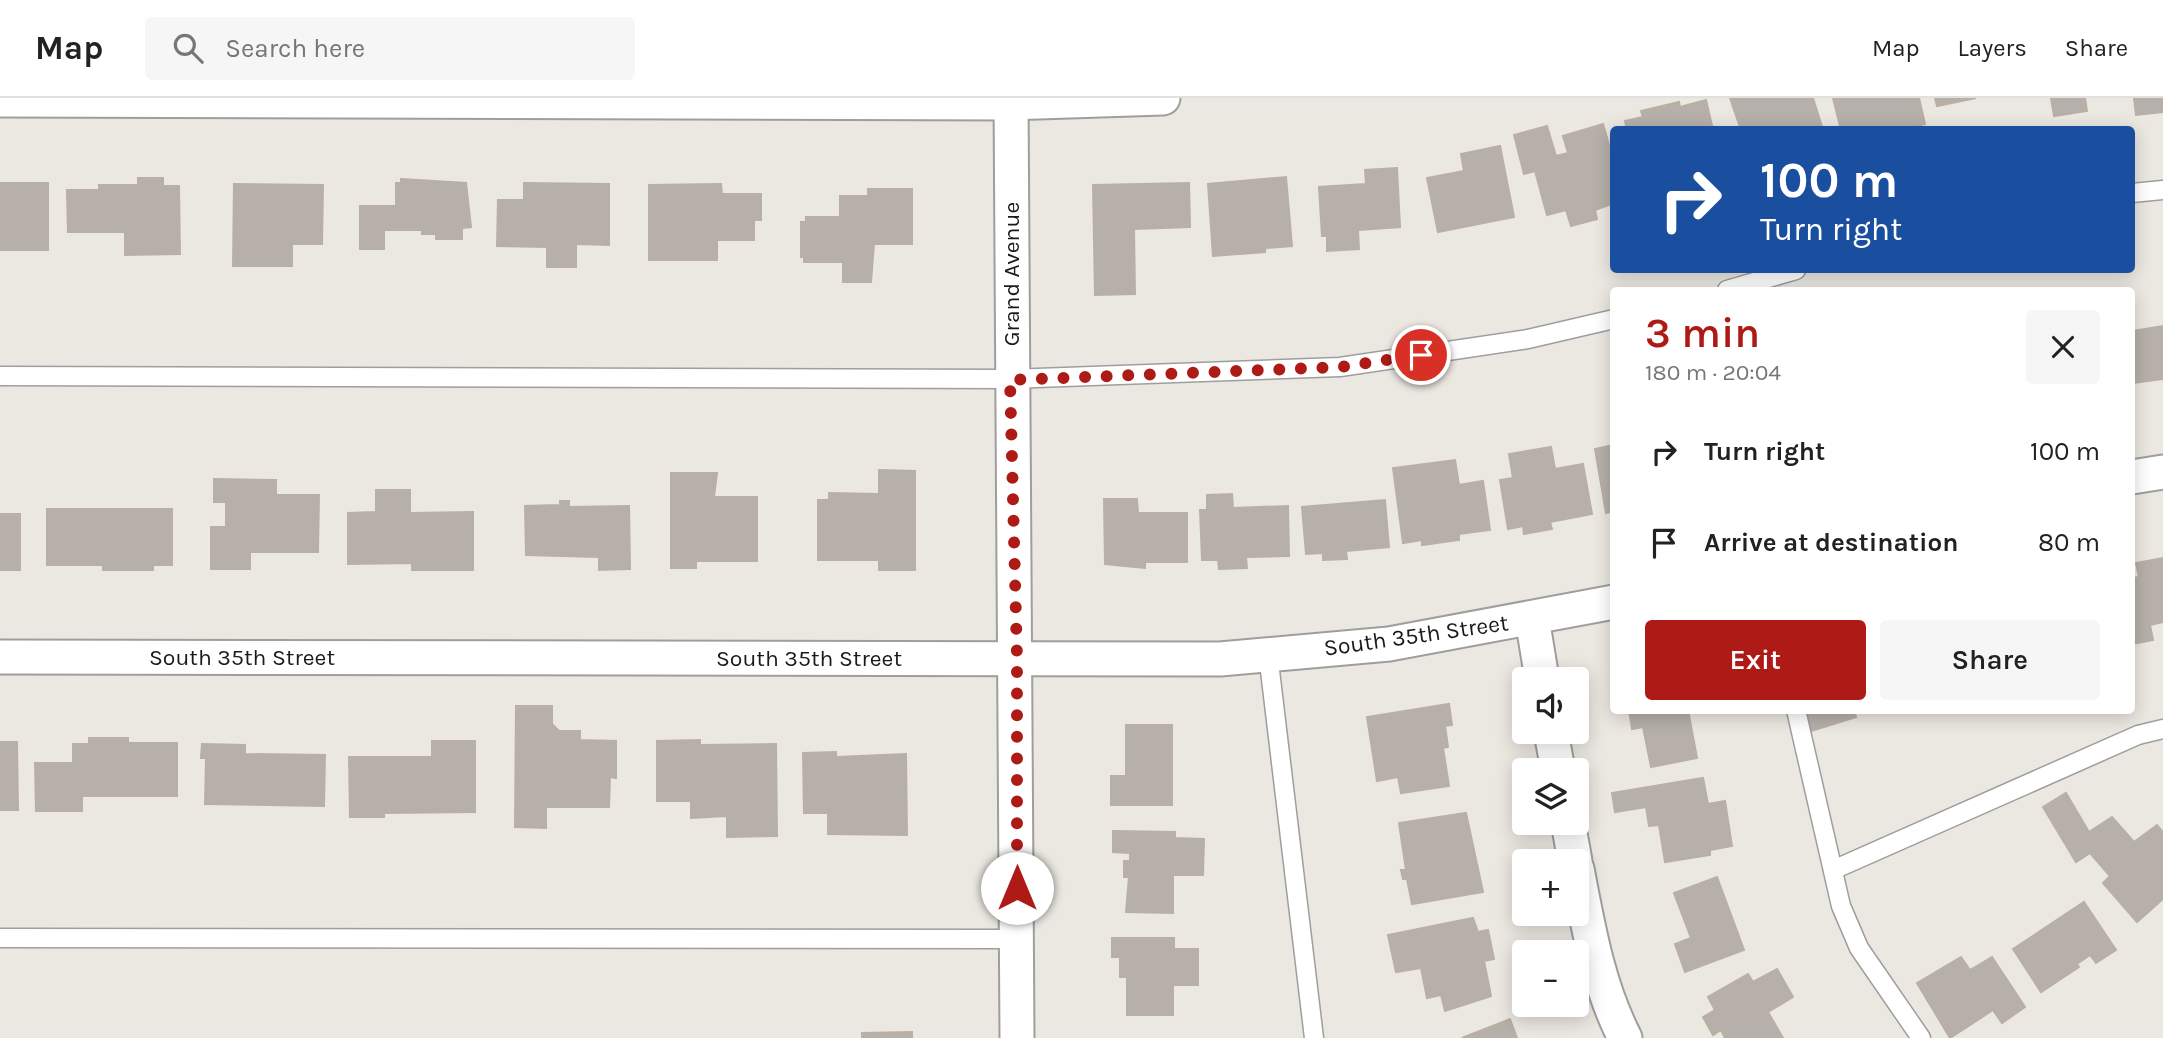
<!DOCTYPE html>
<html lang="en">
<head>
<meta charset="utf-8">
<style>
  body { margin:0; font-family:Karla,sans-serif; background:#f6f6f6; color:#222; height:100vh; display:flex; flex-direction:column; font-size:26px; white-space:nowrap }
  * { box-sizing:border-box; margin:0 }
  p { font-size:23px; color:#767676 }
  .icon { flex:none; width:38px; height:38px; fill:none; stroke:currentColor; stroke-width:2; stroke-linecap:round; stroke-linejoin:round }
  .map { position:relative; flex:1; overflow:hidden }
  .details { position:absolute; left:1610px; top:189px; width:525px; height:427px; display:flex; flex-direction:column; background:#fff; border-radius:7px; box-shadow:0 4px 18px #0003 }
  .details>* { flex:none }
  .top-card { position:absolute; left:1610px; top:28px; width:525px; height:147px; border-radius:7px; box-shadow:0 4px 18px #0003; background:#1a4fa0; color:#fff; overflow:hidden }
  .tools { position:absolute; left:1512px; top:569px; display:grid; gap:14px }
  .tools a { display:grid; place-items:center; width:77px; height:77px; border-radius:7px; background:#fff; box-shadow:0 4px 18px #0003; font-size:35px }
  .pin { position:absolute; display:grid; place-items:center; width:60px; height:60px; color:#fff; margin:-30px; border:4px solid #fff; border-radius:50%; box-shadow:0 2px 7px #0007 }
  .me { position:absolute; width:77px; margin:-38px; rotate:0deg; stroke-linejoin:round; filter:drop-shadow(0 0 5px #0008) }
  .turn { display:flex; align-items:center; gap:24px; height:147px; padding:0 35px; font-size:32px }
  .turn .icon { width:91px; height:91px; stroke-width:2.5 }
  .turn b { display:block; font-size:49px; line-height:60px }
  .round { display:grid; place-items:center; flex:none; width:74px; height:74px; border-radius:7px; background:#f6f6f6 }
  .head { display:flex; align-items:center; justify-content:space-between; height:119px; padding:0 35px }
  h1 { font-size:42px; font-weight:600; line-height:52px; color:#ae1b17 }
  .cta { display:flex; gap:14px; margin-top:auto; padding:14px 35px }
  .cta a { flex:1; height:80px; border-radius:7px; background:#ae1b17; color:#fff; font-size:28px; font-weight:600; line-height:80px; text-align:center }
  .cta a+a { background:#f6f6f6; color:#222 }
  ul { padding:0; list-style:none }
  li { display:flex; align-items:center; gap:21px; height:91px; padding:0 35px }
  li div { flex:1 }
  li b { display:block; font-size:26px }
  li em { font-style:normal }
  header { display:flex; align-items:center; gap:42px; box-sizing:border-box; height:98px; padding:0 35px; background:#fff; border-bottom:2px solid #e0e0e0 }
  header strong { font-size:33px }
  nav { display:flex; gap:38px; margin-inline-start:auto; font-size:24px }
  .search { width:490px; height:63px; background:#f6f6f6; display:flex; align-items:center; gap:18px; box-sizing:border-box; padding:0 24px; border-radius:7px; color:#767676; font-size:26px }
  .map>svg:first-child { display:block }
  .building { fill:#b7b0aa; stroke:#baafa5; stroke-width:2 }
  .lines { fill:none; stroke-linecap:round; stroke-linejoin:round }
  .service-casing { stroke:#9e9e9e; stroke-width:21 }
  .minor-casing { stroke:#9e9e9e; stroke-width:37 }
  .service { stroke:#fff; stroke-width:18 }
  .minor { stroke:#fff; stroke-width:33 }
  .route { stroke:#ae1b17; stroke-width:12; stroke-dasharray:0 21.6 }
  .labels { text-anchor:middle; stroke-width:5; stroke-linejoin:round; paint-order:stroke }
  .street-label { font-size:23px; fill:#1a1a1a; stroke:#fff }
</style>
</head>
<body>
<header>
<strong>Map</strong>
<div class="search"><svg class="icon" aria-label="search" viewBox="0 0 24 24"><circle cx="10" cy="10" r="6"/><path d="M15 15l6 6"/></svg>Search here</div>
<nav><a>Map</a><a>Layers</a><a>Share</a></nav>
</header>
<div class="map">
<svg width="2163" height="940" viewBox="0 0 2163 940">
  <rect width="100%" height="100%" fill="#ebe8e1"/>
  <!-- building -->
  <g class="building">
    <path d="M1730,0H1813L1823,32H1741Z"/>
    <path d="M1833,0H1919L1925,26L1901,32H1841Z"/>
    <path d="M1935,0H1976L1937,8Z"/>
    <path d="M2051,0H2085L2087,13L2054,18Z"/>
    <path d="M2134,0H2163V14L2136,17Z"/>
    <path d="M1706,2L1713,32H1627L1625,23L1643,19L1641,13L1679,4L1680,9Z"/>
    <path d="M1603,26L1614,64V105L1595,112L1597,121L1571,128L1566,112L1547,117L1535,73L1524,76L1514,37L1547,28L1556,58L1568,55L1563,38Z"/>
    <path d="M1500,48L1514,119L1438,134L1427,80L1464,73L1461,56Z"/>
    <path d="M1397,70L1400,129L1358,132L1359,151L1327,153V138H1322L1319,89L1366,86L1365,72Z"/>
    <path d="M1286,79L1292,148L1265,150V154L1213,158L1208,86Z"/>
    <path d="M138,80H163V88H179L180,156L125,157V134H68L67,92H99V87H138Z"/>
    <path d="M401,81L466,85L471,129L462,130V141H436V136H422V132H384V151H360V108H396V85H401Z"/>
    <rect x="0" y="85" width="48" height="67"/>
    <path d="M524,85L609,86V147L576,146V169H547V149L497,148L498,102H524Z"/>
    <path d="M1189,85L1190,129L1134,131L1135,196L1095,197L1093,87Z"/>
    <path d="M234,86L323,87L322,146H292V168H233Z"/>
    <path d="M721,86L722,96H761V122H754V142H717V162H649V87Z"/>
    <path d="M868,91H912V146H874L871,184H843V164H804V159H801V124H806V119H840V98H868Z"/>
    <path d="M2163,228V281L2132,285V233Z"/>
    <path d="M1614,347V413L1606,415L1595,351Z"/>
    <path d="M1551,349L1555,371L1583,366L1592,416L1550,424L1552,431L1524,436L1523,428L1508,431L1500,382L1513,380L1509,356Z"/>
    <path d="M1455,362L1459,387L1483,383L1490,432L1459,436V442L1422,447V442L1403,445L1393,370Z"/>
    <path d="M879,372L915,373V472H879V462H818V402H829V395L879,396Z"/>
    <path d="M671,375H717L714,399H757V463H696V470H671Z"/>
    <path d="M214,381L276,382V397H319L318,454H250V471H211V429H226V404H214Z"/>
    <path d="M376,392H410V415L473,414V472H412V465L348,466V415L376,414Z"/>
    <path d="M1232,396L1233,410L1288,408L1289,458L1246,459L1247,470L1219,471L1218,462H1202L1200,412H1207V397Z"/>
    <path d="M1104,401H1137L1138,415H1187V464H1145V470L1105,466Z"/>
    <path d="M1385,402L1389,449L1346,453L1347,461L1323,462V455L1306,456L1302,409Z"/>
    <path d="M560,403H569V409L629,408L630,471L599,472V459L526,457L525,408L560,407Z"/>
    <path d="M47,411H172V467H153V472H103V467H47Z"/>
    <rect x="0" y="416" width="20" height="56"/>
    <path d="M2163,460V524L2150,527L2153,542L2132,546V480L2139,479L2136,465Z"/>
    <path d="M1449,606L1452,627L1445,628L1448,649L1443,650L1449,688L1401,695L1398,679L1377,683L1367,619Z"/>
    <path d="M516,608H552V626L559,633H580V642L616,643V680L610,679L609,709H546V730L515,729Z"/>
    <path d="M1629,612H1688L1697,660L1651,669L1643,629L1632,631Z"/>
    <path d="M1805,612H1854L1856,619L1811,633Z"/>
    <path d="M1126,627H1172V707H1111V678H1126Z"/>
    <path d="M89,640H128V645H177V698H82V713H36L35,665H73V646H89Z"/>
    <path d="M700,642V647L776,646L777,738L727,739V718L691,720V703H657V643Z"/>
    <path d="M432,643H475V714L384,715V719H350L349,659H432Z"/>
    <path d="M0,644H17L18,712H0Z"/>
    <path d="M202,646L245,647V656L325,657L324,708L205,706L206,660H201Z"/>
    <path d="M836,654V659L906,656L907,737L828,736V715H804L803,655Z"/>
    <path d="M1703,680L1708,706L1725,703L1732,748L1710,752V757L1665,764L1659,727L1649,728L1646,709L1615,714L1612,695Z"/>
    <path d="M2066,695L2089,734L2112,719L2134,744L2157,727L2163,734V801L2137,824L2103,785L2110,778L2090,755L2076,764L2043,709Z"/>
    <path d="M1466,715L1483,794L1412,806L1407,781H1403L1401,772H1406L1399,725Z"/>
    <path d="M1113,733L1175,734V740L1204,741L1203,777H1173V815L1126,814L1129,779H1124V763H1130V755L1113,754Z"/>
    <path d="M1717,779L1744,852L1685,874L1675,846L1691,840L1674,795Z"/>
    <path d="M2084,804L2116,852L2096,865L2090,857L2077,866L2079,869L2041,894L2013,851Z"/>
    <path d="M1473,820L1478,834L1488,832L1494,861L1484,863L1491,898L1445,913L1441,897L1427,900L1421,870L1396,874L1388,837Z"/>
    <path d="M1112,840H1174V851H1198V887H1173V917H1127V879H1120V859H1112Z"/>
    <path d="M1961,859L1970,872L1992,859L2025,909L2002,925L1993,912L1950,940L1917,885Z"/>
    <path d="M1777,871L1793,899L1768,914L1783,940H1725L1721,932L1713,937L1703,919L1715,912L1708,899L1748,876L1753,884Z"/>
    <path d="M1510,921L1517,940H1462Z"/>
    <path d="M912,934V940H862V935Z"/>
  </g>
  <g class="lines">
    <!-- service casing -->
    <g class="service-casing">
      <g id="service">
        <path d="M2132,95L2163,92"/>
        <path d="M1727,192L1796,172"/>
        <path d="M0,278L1011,281L1340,269L1528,241L1614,221"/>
        <path d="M1268,556L1314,940"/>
        <path d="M1796,612L1841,808L1859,850L1921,940"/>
        <path d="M1833,772L2138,637L2163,631"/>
        <path d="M0,840L1017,841"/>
      </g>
    </g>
    <!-- minor casing -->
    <g class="minor-casing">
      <g id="minor">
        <path d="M1011,0L1017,940"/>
        <path d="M0,2L1011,5L1163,0"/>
        <path d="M2132,379L2163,374"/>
        <path d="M1532,520L1542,581"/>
        <path d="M0,559L1220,561L1389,546L1614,504"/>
        <path d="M1551,634L1558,672"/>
        <path d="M1568,724L1575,763"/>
        <path d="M1577,771C1588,828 1598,888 1625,940"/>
      </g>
    </g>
    <!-- service -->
    <use href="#service" class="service"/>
    <!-- minor -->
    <use href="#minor" class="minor"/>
  </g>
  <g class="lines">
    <!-- route -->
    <path class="route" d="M1017,790V560L1010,282L1340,269L1421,257"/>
  </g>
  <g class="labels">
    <!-- street labels -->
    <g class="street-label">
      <text transform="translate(1011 176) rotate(-90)" y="8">Grand Avenue</text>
      <text transform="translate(1416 537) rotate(-8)" y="8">South 35th Street</text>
      <text x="242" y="567">South 35th Street</text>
      <text x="809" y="568">South 35th Street</text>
    </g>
  </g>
</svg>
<div class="tools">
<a><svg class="icon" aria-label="sound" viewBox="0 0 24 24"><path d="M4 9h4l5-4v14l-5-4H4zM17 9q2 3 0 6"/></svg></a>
<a><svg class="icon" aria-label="layers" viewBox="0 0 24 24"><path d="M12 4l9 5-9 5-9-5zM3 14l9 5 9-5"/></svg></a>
<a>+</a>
<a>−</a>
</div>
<div class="pin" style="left:1421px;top:257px;background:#d93025"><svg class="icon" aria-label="arrive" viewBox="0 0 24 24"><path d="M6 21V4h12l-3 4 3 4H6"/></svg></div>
<svg class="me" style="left:1017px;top:790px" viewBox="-20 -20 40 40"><circle r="19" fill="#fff"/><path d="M0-13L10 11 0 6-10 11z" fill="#ae1b17"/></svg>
<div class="top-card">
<div class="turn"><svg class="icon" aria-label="right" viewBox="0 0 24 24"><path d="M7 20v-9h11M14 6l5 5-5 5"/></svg><div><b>100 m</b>Turn right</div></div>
</div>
<section class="details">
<div class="head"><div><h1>3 min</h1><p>180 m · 20:04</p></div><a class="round"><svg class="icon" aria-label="close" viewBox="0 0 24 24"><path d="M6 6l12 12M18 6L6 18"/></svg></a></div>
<ul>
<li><svg class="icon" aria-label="right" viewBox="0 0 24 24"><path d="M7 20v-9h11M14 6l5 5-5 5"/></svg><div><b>Turn right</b></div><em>100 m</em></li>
<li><svg class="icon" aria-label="arrive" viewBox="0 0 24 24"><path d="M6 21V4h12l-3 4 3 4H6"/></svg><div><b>Arrive at destination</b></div><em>80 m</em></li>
</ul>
<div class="cta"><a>Exit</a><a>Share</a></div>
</section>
</div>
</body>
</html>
